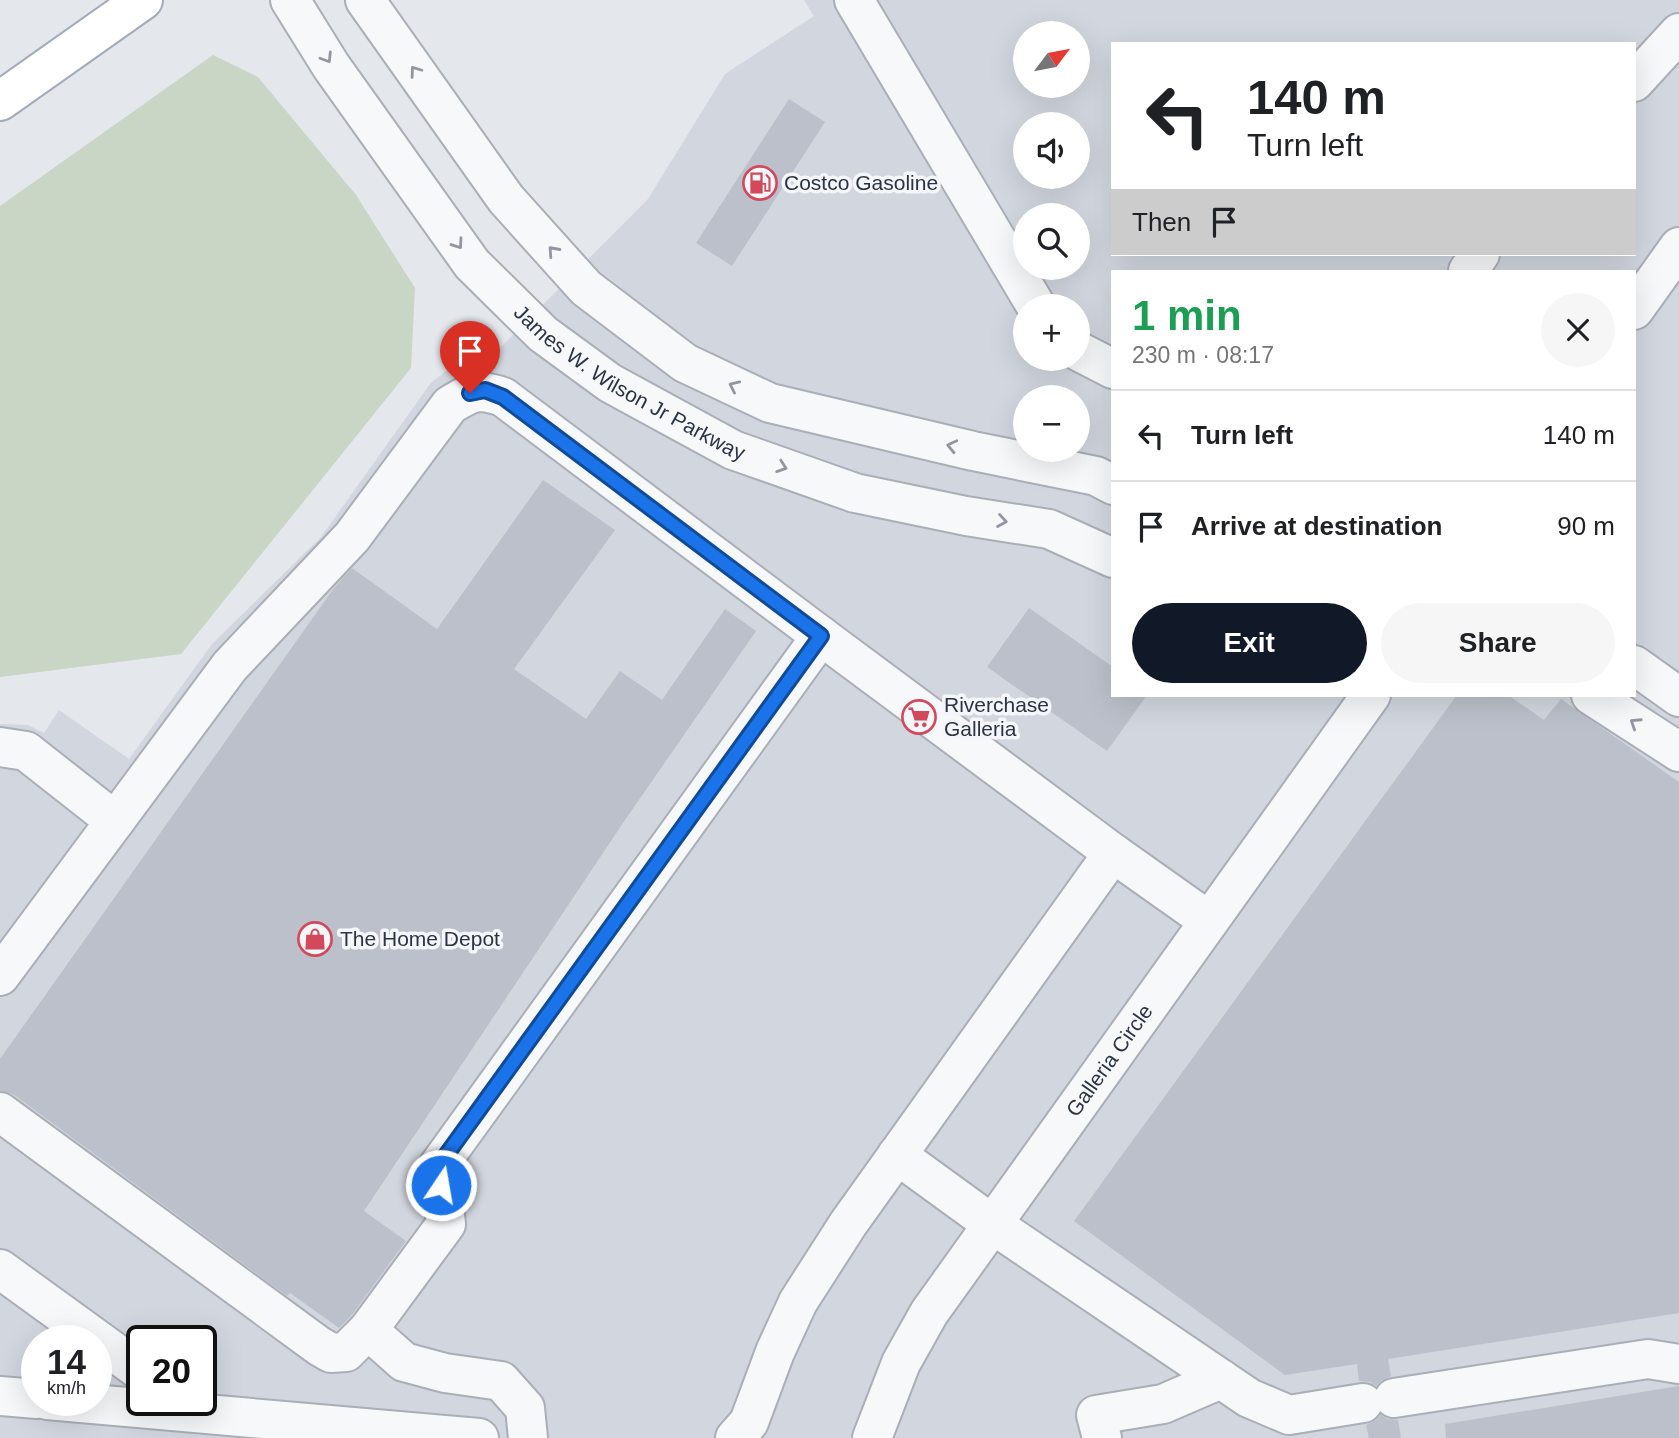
<!DOCTYPE html>
<html lang="en">
<head>
<meta charset="utf-8">
<style>
  body { margin:0; font-family:Helvetica,sans-serif; background:#f6f6f6; color:#202124; height:100vh; display:flex; flex-direction:column; font-size:26px; white-space:nowrap }
  * { box-sizing:border-box; margin:0 }
  p { font-size:23px; color:#757577 }
  .icon { flex:none; width:38px; height:38px; fill:none; stroke:currentColor; stroke-width:2; stroke-linecap:round; stroke-linejoin:round }
  .map { position:relative; flex:1; overflow:hidden }
  .details { position:absolute; left:1111px; top:270px; width:525px; height:427px; display:flex; flex-direction:column; background:#fff; border-radius:0px; box-shadow:0 7px 28px #0002 }
  .details>* { flex:none }
  .hud { position:absolute; left:1111px; top:42px; width:525px; height:214px; border-radius:0px; box-shadow:0 7px 28px #0002; background:#fff; color:#202124; overflow:hidden }
  .needle { width:46px; rotate:58deg }
  .fabs { position:absolute; left:1013px; top:21px; display:grid; gap:14px }
  .fabs a { display:grid; place-items:center; width:77px; height:77px; border-radius:50%; background:#fff; box-shadow:0 7px 28px #0002; font-size:35px }
  .speed { position:absolute; left:21px; top:1325px; display:flex; gap:14px; font-size:35px; font-weight:700; text-align:center }
  .speed>* { display:grid; place-content:center; width:91px; height:91px; border-radius:50%; background:#fff; box-shadow:0 7px 28px #0002; line-height:1 }
  .speed small { font-size:18px; font-weight:400 }
  .speed .limit { border:4px solid #111; border-radius:10px; background:#fff; color:#111 }
  .pin { position:absolute; display:grid; place-items:center; width:60px; height:60px; color:#fff; margin:-72px -30px; border-radius:50% 50% 50% 0; rotate:-45deg; box-shadow:0 0 7px #0007 }
  .pin .icon { rotate:45deg }
  .me { position:absolute; width:77px; margin:-38px; rotate:12deg; stroke-linejoin:round; filter:drop-shadow(0 0 5px #0008) }
  .turn { display:flex; align-items:center; gap:24px; height:147px; padding:0 21px; font-size:32px }
  .turn .icon { width:91px; height:91px; stroke-width:2.5 }
  .turn b { display:block; font-size:49px; line-height:60px }
  .then { display:flex; align-items:center; height:66px; padding:0 21px; background:#0003; gap:14px; font-size:26px }
  .round { display:grid; place-items:center; flex:none; width:74px; height:74px; border-radius:37px; background:#f6f6f6 }
  .summary { display:flex; align-items:center; justify-content:space-between; height:119px; padding:0 21px }
  h1 { font-size:42px; font-weight:700; line-height:52px; color:#1e9e55 }
  .cta { display:flex; gap:14px; margin-top:auto; padding:14px 21px }
  .cta a { flex:1; height:80px; border-radius:42px; background:#111827; color:#fff; font-size:28px; font-weight:700; line-height:80px; text-align:center }
  .cta a+a { background:#f6f6f6; color:#202124 }
  ul { padding:0; list-style:none }
  li { display:flex; align-items:center; gap:21px; height:91px; padding:0 21px; border-top:2px solid #e0e0e0 }
  li div { flex:1 }
  li b { display:block; font-size:26px }
  li em { font-style:normal }
  .map>svg:first-child { display:block }
  .built { fill:#d2d6de; fill-rule:evenodd }
  .green { fill:#c9d6c5 }
  .building { fill:#bbc0ca }
  .lines { fill:none; stroke-linecap:round; stroke-linejoin:round }
  .minor-casing { stroke:#a9aeb7; stroke-width:42 }
  .major-casing { stroke:#a3abb8; stroke-width:42 }
  .minor { stroke:#f7f8fa; stroke-width:38 }
  .major { stroke:#fff; stroke-width:38 }
  .oneway { stroke:#9196a0 }
  .route-casing { stroke:#114b97; stroke-width:18 }
  .route { stroke:#1a73e8; stroke-width:12 }
  .labels { text-anchor:middle; stroke-width:7; stroke-linejoin:round; paint-order:stroke }
  .poi-label { font-size:21px; fill:#2b3445; stroke:#f4f6f9; text-anchor:start }
  .street-label { font-size:21px; fill:#2b3445; stroke:#f4f6f9 }
</style>
</head>
<body>
<div class="map">
<svg width="1679" height="1438" viewBox="0 0 1679 1438">
  <rect width="100%" height="100%" fill="#e4e7ec"/>
  <!-- built -->
  <path class="built" d="M804,0H1679V1438H0V724L28,725L44,733L59,710L129,759L212,644L321,537L430,384L448,369L475,358L491,357L648,199L725,74L814,16ZM1026,33H1078V86H1026ZM1113,44H1634V254H1113ZM1026,124H1078V177H1026ZM1026,215H1078V268H1026ZM1113,271H1634V695H1113ZM1026,306H1078V359H1026ZM1026,397H1078V450H1026ZM37,1340H96V1400H37ZM142,1340H201V1400H142Z"/>
  <!-- green -->
  <path class="green" d="M213,55L258,77L356,195L415,288L411,368L181,654L0,677V206Z"/>
  <!-- building -->
  <g class="building">
    <path d="M789,99L825,122L732,266L696,243Z"/>
    <path d="M543,480L615,530L514,669L586,719L620,671L662,700L725,609L756,631L625,820L364,1211L406,1241L351,1316L339,1328L290,1293L287,1296L13,1094L0,1091V1059L334,588L352,568L437,629Z"/>
    <path d="M1029,608L1113,667V695H1147L1107,751L987,667Z"/>
    <path d="M1457,695H1508L1544,720L1561,699L1679,782V1313L1388,1359L1391,1376L1381,1381L1376,1386L1370,1382L1359,1381L1357,1364L1285,1375L1074,1221Z"/>
    <path d="M1679,1386V1438H1446L1445,1424Z"/>
    <path d="M1381,1415L1387,1419L1398,1420L1401,1438H1369L1366,1425L1376,1420Z"/>
  </g>
  <g class="lines">
    <!-- minor casing -->
    <g class="minor-casing">
      <g id="minor">
        <path id="s1" d="M290,0L331,66L472,264L543,334L610,383L733,450L855,493L966,516L1049,529L1113,558"/>
        <path d="M365,0L506,199L586,288L685,363L770,403L973,451L1096,476L1113,485"/>
        <path d="M854,0L1036,306"/>
        <path d="M1634,82L1679,33"/>
        <path d="M1468,271L1480,254"/>
        <path d="M1634,310L1679,247"/>
        <path d="M1078,351L1113,369"/>
        <path d="M1634,665L1679,697"/>
        <path d="M1591,695L1679,752"/>
        <path d="M0,747L26,751L115,821"/>
        <path d="M0,976L230,666L352,537L450,405C472,392 478,388 503,397L821,636"/>
        <path d="M0,1112L319,1346L331,1353L346,1352L368,1330"/>
        <path d="M897,1155L992,1224L1249,1398L1289,1415L1363,1403"/>
        <path d="M0,1269L142,1372"/>
        <path d="M0,1396L37,1399"/>
        <path d="M1394,1398L1648,1359L1679,1364"/>
        <path d="M47,1400L479,1438"/>
        <path d="M528,1438L525,1408L501,1381L445,1373L404,1362L368,1330L446,1224L439,1165L821,636L1113,853L1209,921"/>
        <path d="M735,1438L749,1422L775,1352L798,1302L848,1224L1113,853"/>
        <path id="s2" d="M872,1438L901,1363L929,1313L1371,695"/>
        <path d="M1102,1438L1096,1415L1163,1404L1221,1379"/>
      </g>
    </g>
    <!-- major casing -->
    <g class="major-casing">
      <path id="major" d="M0,101L143,0"/>
    </g>
    <!-- minor -->
    <use href="#minor" class="minor"/>
    <!-- major -->
    <use href="#major" class="major"/>
  </g>
  <!-- one-way arrows -->
  <defs><path id="oneway-chevron" d="M-2-3.5L2.5 0L-2 3.5" fill="none" stroke-width="1.6" stroke-linecap="round" stroke-linejoin="round" transform="scale(1.75)"/></defs>
  <g class="oneway">
    <use href="#oneway-chevron" transform="translate(327 58) rotate(58)"/>
    <use href="#oneway-chevron" transform="translate(415 71) rotate(-126)"/>
    <use href="#oneway-chevron" transform="translate(458 244) rotate(55)"/>
    <use href="#oneway-chevron" transform="translate(553 251) rotate(-132)"/>
    <use href="#oneway-chevron" transform="translate(734 386) rotate(-155)"/>
    <use href="#oneway-chevron" transform="translate(952 446) rotate(-167)"/>
    <use href="#oneway-chevron" transform="translate(782 467) rotate(19)"/>
    <use href="#oneway-chevron" transform="translate(1002 521) rotate(9)"/>
    <use href="#oneway-chevron" transform="translate(1635 723) rotate(-147)"/>
  </g>
  <g class="lines">
    <!-- route casing -->
    <g class="route-casing">
      <path id="route" d="M441,1185L439,1165L821,636L503,397L485,390L470,393"/>
    </g>
    <!-- route -->
    <use href="#route" class="route"/>
  </g>
  <!-- icons -->
  <defs>
    <g id="fuel-ring" transform="scale(1.75)"><circle r="9.5" fill="#f4f6f9" stroke="#d1495b" stroke-width="1.5"/><path d="M-5.5-6h7V0h2V4h1.3V-2.5L3-4.5l.8-.8L6-3V5H2.5V1h-1V6h-7ZM-4.2-4.7v3.2H.2V-4.7Z" fill="#d1495b"/></g>
    <g id="supermarket-ring" transform="scale(1.75)"><circle r="9.5" fill="#f4f6f9" stroke="#d1495b" stroke-width="1.5"/><path d="M-6-5.5h2.5l.6 2H6L4.5 2H-2.5L-4.4-4H-6ZM-1.5 3.2a1.3 1.3 0 1 0 .1 0ZM3 3.2a1.3 1.3 0 1 0 .1 0Z" fill="#d1495b"/></g>
    <g id="shop-ring" transform="scale(1.75)"><circle r="9.5" fill="#f4f6f9" stroke="#d1495b" stroke-width="1.5"/><path d="M-5-2.5h2.3a2.7 3.5 0 0 1 5.4 0H5L5.5 6h-11ZM-1.5-2.5h3a1.5 2.3 0 0 0-3 0Z" fill="#d1495b"/></g>
  </defs>
  <g fill-rule="evenodd">
    <use href="#fuel-ring" x="760" y="183"/>
    <use href="#supermarket-ring" x="919" y="717"/>
    <use href="#shop-ring" x="315" y="939"/>
  </g>
  <g class="labels">
    <!-- poi labels -->
    <g class="poi-label">
      <text x="784" y="190">Costco Gasoline</text>
      <text x="944" y="712">Riverchase<tspan x="944" dy="24">Galleria</tspan></text>
      <text x="340" y="946">The Home Depot</text>
    </g>
    <!-- street labels -->
    <g class="street-label">
      <text dy="7" stroke="none"><textPath href="#s1" startOffset="520">James W. Wilson Jr Parkway</textPath></text>
      <text dy="7" stroke="none"><textPath href="#s2" startOffset="448">Galleria Circle</textPath></text>
    </g>
  </g>
</svg>
<div class="fabs">
<a><svg class="needle" viewBox="-14 -14 28 28"><path d="M0-13l5 13h-10z" fill="#e53935"/><path d="M0 13l5-13h-10z" fill="#757577"/></svg></a>
<a><svg class="icon" aria-label="sound" viewBox="0 0 24 24"><path d="M4 9h4l5-4v14l-5-4H4zM17 9q2 3 0 6"/></svg></a>
<a><svg class="icon" aria-label="search" viewBox="0 0 24 24"><circle cx="10" cy="10" r="6"/><path d="M15 15l6 6"/></svg></a>
<a>+</a>
<a>−</a>
</div>
<div class="speed"><div>14<small>km/h</small></div><div class="limit">20</div></div>
<div class="pin" style="left:470px;top:393px;background:#d93025"><svg class="icon" aria-label="arrive" viewBox="0 0 24 24"><path d="M6 21V4h12l-3 4 3 4H6"/></svg></div>
<svg class="me" style="left:441px;top:1185px" viewBox="-20 -20 40 40"><circle r="17" fill="#1a73e8" stroke="#fff" stroke-width="3"/><path d="M0-11L8 9 0 5-8 9z" fill="#fff"/></svg>
<div class="hud">
<div class="turn"><svg class="icon" aria-label="left" viewBox="0 0 24 24"><path d="M17 20v-9H6M10 6l-5 5 5 5"/></svg><div><b>140 m</b>Turn left</div></div>
<div class="then">Then<svg class="icon" aria-label="arrive" viewBox="0 0 24 24"><path d="M6 21V4h12l-3 4 3 4H6"/></svg></div>
</div>
<section class="details">
<div class="summary"><div><h1>1 min</h1><p>230 m · 08:17</p></div><a class="round"><svg class="icon" aria-label="close" viewBox="0 0 24 24"><path d="M6 6l12 12M18 6L6 18"/></svg></a></div>
<ul>
<li><svg class="icon" aria-label="left" viewBox="0 0 24 24"><path d="M17 20v-9H6M10 6l-5 5 5 5"/></svg><div><b>Turn left</b></div><em>140 m</em></li>
<li><svg class="icon" aria-label="arrive" viewBox="0 0 24 24"><path d="M6 21V4h12l-3 4 3 4H6"/></svg><div><b>Arrive at destination</b></div><em>90 m</em></li>
</ul>
<div class="cta"><a>Exit</a><a>Share</a></div>
</section>
</div>
</body>
</html>
